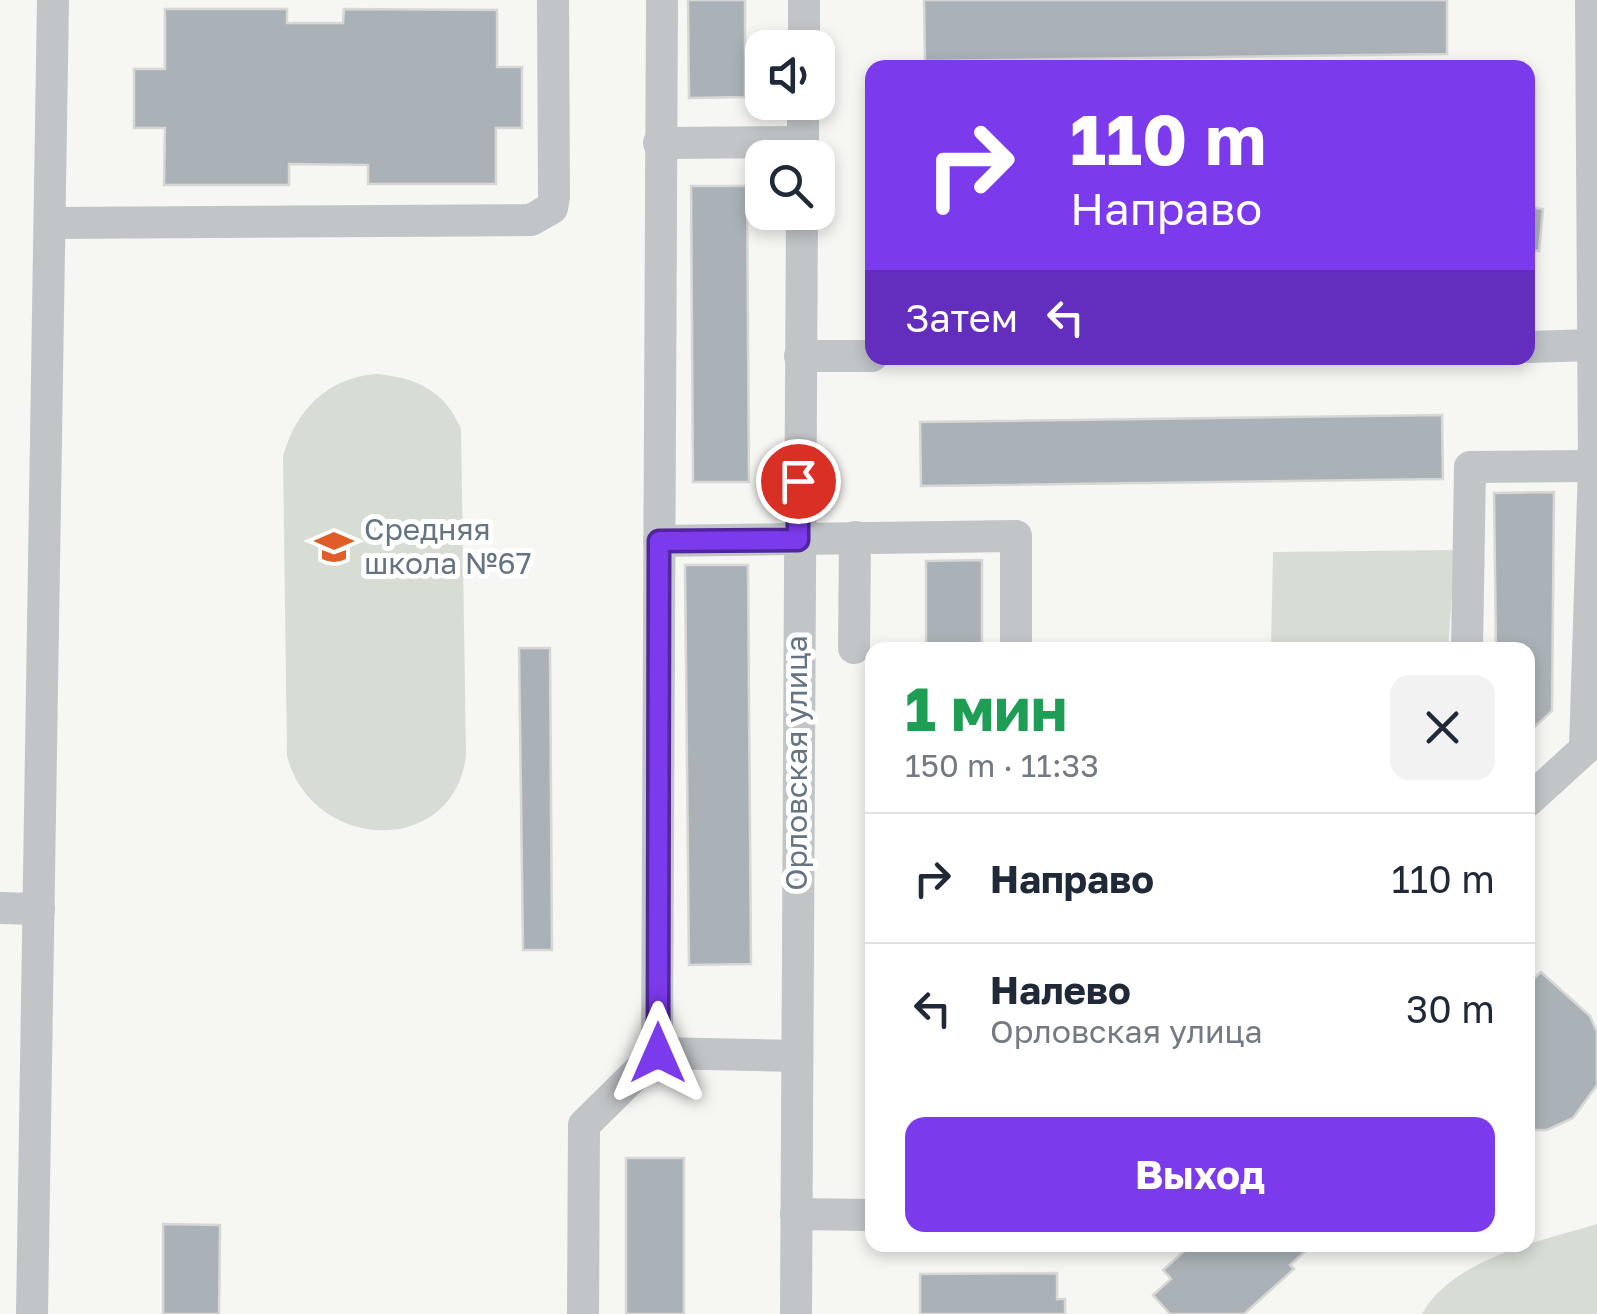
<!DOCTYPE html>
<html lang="ru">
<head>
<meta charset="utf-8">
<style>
  body { margin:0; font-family:"Golos Text",sans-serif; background:#f2f2f3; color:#1f2937; height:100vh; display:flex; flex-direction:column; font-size:38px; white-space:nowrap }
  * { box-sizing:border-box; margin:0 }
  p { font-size:32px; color:#747a83 }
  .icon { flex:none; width:55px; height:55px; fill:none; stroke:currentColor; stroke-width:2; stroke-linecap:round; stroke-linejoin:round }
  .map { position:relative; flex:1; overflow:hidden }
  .drawer { position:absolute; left:865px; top:642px; width:670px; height:610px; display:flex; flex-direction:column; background:#fff; border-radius:20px; box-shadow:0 5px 15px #0003 }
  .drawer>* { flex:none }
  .top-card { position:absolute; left:865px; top:60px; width:670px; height:305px; border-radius:20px; box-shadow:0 5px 15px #0003; background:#7c3aed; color:#fff; overflow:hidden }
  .tools { position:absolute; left:745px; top:30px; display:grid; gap:20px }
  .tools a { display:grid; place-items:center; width:90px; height:90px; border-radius:20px; background:#fff; box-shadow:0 5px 15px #0003; font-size:50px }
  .pin { position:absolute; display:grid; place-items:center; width:85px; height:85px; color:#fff; margin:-42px; border:5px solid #fff; border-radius:50%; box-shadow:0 2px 10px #0007 }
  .me { position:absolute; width:110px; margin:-55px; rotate:0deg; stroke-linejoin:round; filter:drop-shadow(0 0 8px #0008) }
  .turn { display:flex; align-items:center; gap:35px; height:210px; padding:0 40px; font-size:45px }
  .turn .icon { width:130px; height:130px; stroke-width:2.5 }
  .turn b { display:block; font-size:70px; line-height:85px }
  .then { display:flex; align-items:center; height:95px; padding:0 40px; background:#0003; gap:20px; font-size:38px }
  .round { display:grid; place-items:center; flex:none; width:105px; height:105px; border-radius:20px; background:#f2f2f3 }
  .head { display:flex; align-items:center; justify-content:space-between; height:170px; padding:0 40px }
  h1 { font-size:60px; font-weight:700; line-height:75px; color:#1e9e55 }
  .action { display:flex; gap:20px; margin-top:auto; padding:20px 40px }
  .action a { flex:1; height:115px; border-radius:20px; background:#7c3aed; color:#fff; font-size:40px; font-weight:700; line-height:115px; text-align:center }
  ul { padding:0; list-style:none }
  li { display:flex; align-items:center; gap:30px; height:130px; padding:0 40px; border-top:2px solid #e0e1e3 }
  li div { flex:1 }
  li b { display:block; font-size:38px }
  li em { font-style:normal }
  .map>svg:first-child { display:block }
  .green { fill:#d7ddd4 }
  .building { fill:#aab2b7; stroke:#d7d7d5; stroke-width:2.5 }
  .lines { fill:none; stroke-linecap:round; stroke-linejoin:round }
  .minor { stroke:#c1c5c8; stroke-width:32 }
  .route-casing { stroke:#51269a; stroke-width:25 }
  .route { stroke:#7c3aed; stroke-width:18 }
  .labels { text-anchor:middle; stroke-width:10; stroke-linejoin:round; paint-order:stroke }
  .poi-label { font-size:30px; fill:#657483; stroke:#fff; text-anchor:start }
  .street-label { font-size:30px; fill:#657483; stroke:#fff }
</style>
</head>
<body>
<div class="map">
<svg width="1597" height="1314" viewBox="0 0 1597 1314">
  <rect width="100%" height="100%" fill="#f6f6f3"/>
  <!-- green -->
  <g class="green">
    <path d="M376,374C416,377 445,391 461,429L466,756C453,858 312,852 287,756L283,456C296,410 327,378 376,374Z"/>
    <path d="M1455,550L1448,650H1271L1273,552Z"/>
    <path d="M1597,1224V1314H1422C1452,1259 1541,1241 1597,1224Z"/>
  </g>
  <!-- building -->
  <g class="building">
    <path d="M688,0H745V97L689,98Z"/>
    <path d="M924,0H1447V54L925,61Z"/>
    <path d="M165,9H287V23H343L344,9L497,10V67H522V128H496V184H368V165L289,164V185H164L165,128H134V69H165Z"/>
    <path d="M691,186H747L749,482H693Z"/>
    <path d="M1528,207L1543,209L1539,251L1528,250Z"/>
    <path d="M1442,415L1443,479L921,486L920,422Z"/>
    <path d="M1554,492L1552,711L1528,733V650H1496L1494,493Z"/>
    <path d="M982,560V650H926V561Z"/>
    <path d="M685,565H748L751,964L689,965Z"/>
    <path d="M519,648H550L552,950H523Z"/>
    <path d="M1541,972L1590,1016L1597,1032V1085L1573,1118L1547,1130H1528V984Z"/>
    <rect x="626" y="1158" width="58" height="156"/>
    <path d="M163,1224L220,1225L219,1314H163Z"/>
    <path d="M1191,1245H1312L1290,1265L1294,1269L1244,1314H1170L1153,1295L1171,1279L1163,1270Z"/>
    <path d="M1057,1273V1299H1065V1314H920V1274Z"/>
  </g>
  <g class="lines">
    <!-- minor -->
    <g class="minor">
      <path d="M804,48V0"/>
      <path d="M659,143L803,142"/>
      <path d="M803,158V102"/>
      <path d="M50,223L531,220L552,208L554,197L553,0"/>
      <path d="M1528,347L1593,345"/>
      <path d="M800,356H872"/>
      <path d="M659,541L1016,536V650"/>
      <path d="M854,648L855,537"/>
      <path d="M1467,650L1470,467L1594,466"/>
      <path d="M1585,748L1594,466L1591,0"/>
      <path d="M1528,801L1597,738"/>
      <path d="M0,908L39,909"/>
      <path d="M657,1053L662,0"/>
      <path d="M796,1214L872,1215"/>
      <path d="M32,1314L53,0"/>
      <path d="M583,1314L584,1125L657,1053L797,1056"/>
      <path d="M796,1314L802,212"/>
    </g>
  </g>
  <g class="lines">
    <!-- route casing -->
    <g class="route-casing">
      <path id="route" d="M658,1053L659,541L798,540V481"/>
    </g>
    <!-- route -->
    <use href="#route" class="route"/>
  </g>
  <!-- icons -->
  <defs>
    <g id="school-bare" transform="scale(3)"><path d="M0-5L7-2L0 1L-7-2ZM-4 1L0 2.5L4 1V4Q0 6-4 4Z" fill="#e05d29" stroke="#fff" stroke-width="2.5" paint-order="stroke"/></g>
  </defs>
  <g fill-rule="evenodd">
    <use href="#school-bare" x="334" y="547"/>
  </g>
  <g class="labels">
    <!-- poi labels -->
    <g class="poi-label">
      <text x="364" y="540">Средняя<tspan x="364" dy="34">школа №67</tspan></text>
    </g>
    <!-- street labels -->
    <g class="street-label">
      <text transform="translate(797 763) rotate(-90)" y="10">Орловская улица</text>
    </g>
  </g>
</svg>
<div class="tools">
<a><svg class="icon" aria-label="sound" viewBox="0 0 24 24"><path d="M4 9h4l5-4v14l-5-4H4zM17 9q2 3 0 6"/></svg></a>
<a><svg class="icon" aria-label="search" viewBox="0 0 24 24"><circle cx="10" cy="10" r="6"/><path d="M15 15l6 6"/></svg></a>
</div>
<div class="pin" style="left:798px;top:481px;background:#d93025"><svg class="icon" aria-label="arrive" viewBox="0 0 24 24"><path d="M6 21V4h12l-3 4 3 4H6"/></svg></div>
<svg class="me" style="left:658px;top:1053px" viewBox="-20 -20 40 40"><path d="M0-17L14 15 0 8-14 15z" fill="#7c3aed" stroke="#fff" stroke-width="4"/></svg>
<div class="top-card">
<div class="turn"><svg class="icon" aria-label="right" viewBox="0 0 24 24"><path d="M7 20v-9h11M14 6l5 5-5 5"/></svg><div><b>110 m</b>Направо</div></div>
<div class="then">Затем<svg class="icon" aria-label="left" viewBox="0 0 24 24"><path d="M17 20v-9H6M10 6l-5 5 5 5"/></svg></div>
</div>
<section class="drawer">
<div class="head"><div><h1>1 мин</h1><p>150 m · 11:33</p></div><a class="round"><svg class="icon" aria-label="close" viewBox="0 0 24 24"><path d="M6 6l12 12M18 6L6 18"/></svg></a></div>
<ul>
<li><svg class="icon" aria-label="right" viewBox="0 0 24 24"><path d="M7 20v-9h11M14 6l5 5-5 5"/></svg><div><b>Направо</b></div><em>110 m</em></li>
<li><svg class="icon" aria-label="left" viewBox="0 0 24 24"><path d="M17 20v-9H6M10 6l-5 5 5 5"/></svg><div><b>Налево</b><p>Орловская улица</p></div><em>30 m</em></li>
</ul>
<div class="action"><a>Выход</a></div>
</section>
</div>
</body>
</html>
